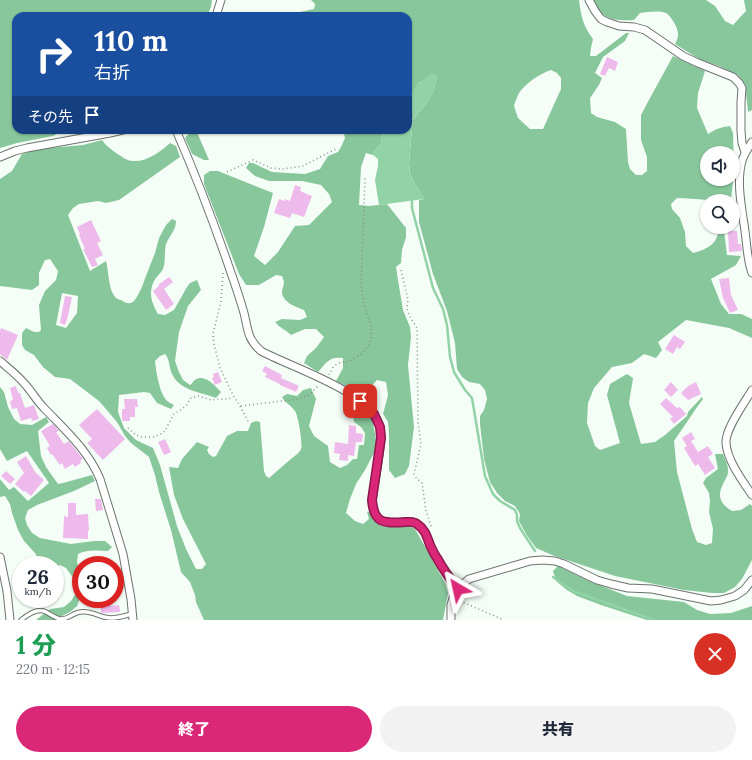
<!DOCTYPE html>
<html lang="ja">
<head>
<meta charset="utf-8">
<style>
  body { margin:0; font-family:Lora,"Noto Sans JP",serif; background:#f2f2f3; color:#1f2937; height:100vh; display:flex; flex-direction:column; font-size:15px; white-space:nowrap }
  * { box-sizing:border-box; margin:0 }
  p { font-size:13px; color:#747a83 }
  .icon { flex:none; width:22px; height:22px; fill:none; stroke:currentColor; stroke-width:2; stroke-linecap:round; stroke-linejoin:round }
  .map { position:relative; height:620px; overflow:hidden }
  .details { display:flex; flex-direction:column; background:#fff; flex:1 }
  .details>* { flex:none }
  .guide { position:absolute; left:12px; top:12px; width:400px; height:122px; border-radius:12px; box-shadow:0 1px 3px #0004; background:#1a4fa0; color:#fff; overflow:hidden }
  .tools { position:absolute; left:700px; top:146px; display:grid; gap:8px }
  .tools a { display:grid; place-items:center; width:40px; height:40px; border-radius:50%; background:#fff; box-shadow:0 1px 3px #0004; font-size:20px }
  .speed { position:absolute; left:12px; top:556px; display:flex; gap:8px; font-size:20px; font-weight:700; text-align:center }
  .speed>* { display:grid; place-content:center; width:52px; height:52px; border-radius:50%; background:#fff; box-shadow:0 1px 3px #0004; line-height:1 }
  .speed small { font-size:10px; font-weight:400 }
  .speed .limit { border:6px solid #d22; background:#fff; color:#111 }
  .pin { position:absolute; display:grid; place-items:center; width:34px; height:34px; color:#fff; margin:-17px; border-radius:8px; box-shadow:0 2px 6px #0006 }
  .me { position:absolute; width:44px; margin:-22px; rotate:324deg; stroke-linejoin:round; filter:drop-shadow(0 0 3px #0008) }
  .turn { display:flex; align-items:center; gap:14px; height:84px; padding:0 16px; font-size:18px }
  .turn .icon { width:52px; height:52px; stroke-width:2.5 }
  .turn b { display:block; font-size:28px; line-height:34px }
  .then { display:flex; align-items:center; height:38px; padding:0 16px; background:#0003; gap:8px; font-size:15px }
  .round { display:grid; place-items:center; flex:none; width:42px; height:42px; border-radius:21px; background:#f2f2f3 }
  .overview { display:flex; align-items:center; justify-content:space-between; height:68px; padding:0 16px }
  h1 { font-size:24px; font-weight:800; line-height:30px; color:#1e9e55 }
  .cta { display:flex; gap:8px; margin-top:auto; padding:8px 16px }
  .cta a { flex:1; height:46px; border-radius:24px; background:#db2777; color:#fff; font-size:16px; font-weight:800; line-height:46px; text-align:center }
  .cta a+a { background:#f2f2f3; color:#1f2937 }
  .map>svg:first-child { display:block }
  .forest { fill:#88c79c; fill-rule:evenodd }
  .water { fill:#92d2a7 }
  .lines { fill:none; stroke-linecap:round; stroke-linejoin:round }
  .stream { stroke:#92d2a7; stroke-width:2.5 }
  .building { fill:#eebaec }
  .service-casing { stroke:#6b736d; stroke-width:5.5 }
  .minor-casing { stroke:#6b736d; stroke-width:9 }
  .path { stroke:#868d88; stroke-width:1.5; stroke-dasharray:1 3; stroke-linecap:butt }
  .service { stroke:#fff; stroke-width:3.5 }
  .minor { stroke:#fff; stroke-width:7 }
  .route-casing { stroke:#8e194d; stroke-width:10 }
  .route { stroke:#db2777; stroke-width:7 }
</style>
</head>
<body>
<div class="map">
<svg width="752" height="620" viewBox="0 0 752 620">
  <rect width="100%" height="100%" fill="#f4fef7"/>
  <!-- forest -->
  <g class="forest">
    <path d="M0,0H212L211,7L207,16H16V130H65L53,136L17,143L0,148Z"/>
    <path d="M311,0H579C581,16 583,26 593,39L591,48L590,56H596L626,33H629L625,41L603,57L595,73L602,78L599,85L590,98L591,113L597,117L615,122L626,129L628,162L630,169L636,175H642L647,171V157L641,140V115L650,98L673,56L705,71L698,93L697,108L708,134C716,129 721,127 730,126L733,133L734,172L731,200C713,202 695,198 677,198L671,204L672,209L680,218L685,232L686,246L693,253C708,249 718,244 719,227H724V231L727,255L741,256L736,265L711,279L721,304L729,314H741L752,319V338L729,328L686,320L658,342L662,350L656,358L644,354L632,363L612,367L594,388L588,403L587,423L595,446L600,450L620,443L607,395L610,384L627,374L633,378L629,403L641,444L655,442L665,435L687,416L688,412L702,397L703,399C693,412 684,427 674,441L677,472L692,529L697,542L706,545L712,543L713,529L709,512L710,501L709,493L703,483L706,478L718,469L715,454H723C725,459 728,465 728,469C729,474 726,478 724,482C717,495 719,503 732,511L741,510L750,504L752,506V560L742,579L735,587L724,593H712L684,590L615,576L552,555L536,548L526,534L519,521L520,514L515,506L505,501L497,493L490,482L484,459L480,424V416L484,410L487,399L485,390L480,384L469,382L462,377L457,369L455,343L447,311L433,274L419,222V200L424,199L414,182L410,174L409,163L411,139L413,120L427,102L434,90L437,76L420,82L408,97V16H281L314,9L315,4ZM551,70L557,73L561,78V89L543,129H530L518,118L514,106C515,102 517,97 519,93C526,83 539,74 551,70ZM707,153H733V179H707Z"/>
    <path d="M594,0H706L715,6L725,21L733,25L746,11L744,0H752V110L748,112L745,84L738,75L719,66L699,59L675,44C676,42 678,38 678,35C679,29 671,16 666,13C659,10 647,12 640,13L634,20C616,21 600,20 594,0Z"/>
    <path d="M192,130H196L209,160H204L192,154L185,138Z"/>
    <path d="M343,130H386L385,133L381,137V144L374,151L373,155L366,153L361,167L359,205L369,206L387,204L406,228V237L402,250L401,263L396,267L398,280L403,310L410,327L411,337L408,365L414,427L409,466L405,474L395,478L389,470V433L388,422L383,414L388,395L386,382L377,380L368,390L372,395L370,403L348,387L336,381L343,368V358C329,356 326,363 318,372L304,363L307,356L316,348L324,337L316,329H305L291,335C285,329 281,329 275,322L282,319L300,320L307,317L304,310C296,307 282,302 282,292C282,289 284,285 284,282L282,276L276,275L259,285H246L239,274L204,184V175L210,171H218L273,193L264,227L254,256L265,265L278,252L295,226L309,225L332,202L329,194L321,185L302,181H269L255,176L246,168L249,163H253L272,172L305,174L320,169L328,156L338,152L341,147L345,138Z"/>
    <path d="M102,140C106,146 111,149 116,153C121,156 127,161 133,161C147,162 160,152 170,143L176,146L180,157L119,200L106,203L98,201L79,204L73,208L68,215L90,271L106,261C109,272 108,288 115,297C116,298 119,300 121,300C131,307 134,302 139,293C141,289 143,285 144,281L155,253L159,238L166,225L172,219L176,221C176,231 169,236 166,244C164,251 166,261 163,269C161,273 156,277 154,281C148,294 152,303 158,314L165,315L174,310L187,287L190,283L197,280L201,290L188,306L179,332L175,361L179,372L183,380L190,385C192,384 193,381 195,380C205,373 215,386 221,392L216,398C201,392 180,391 172,374C169,368 170,359 165,354L160,356L155,361C156,371 159,389 164,397C166,401 170,403 174,405L171,409L157,403L150,393L144,392L119,395L118,412L124,428L136,440L153,448L160,465L177,526L186,549L196,569H202L206,564L183,519L174,495L169,467L178,468L182,459L197,442L209,447L207,450L209,454L213,457L216,456L227,436L237,431H248L251,423L256,421L260,422L264,471L266,476L269,478L292,458C295,456 300,452 301,449C303,444 298,415 295,411C291,405 285,403 282,397L287,394L297,396L303,390L311,388L316,399L309,426L314,436L328,446L330,462L340,468L347,465L353,459H357L359,445H364L365,433L361,427L354,422L353,415L358,410L365,412L372,419L375,434L377,447L365,470L356,484L350,499L346,513L355,521L363,524L369,519L367,512L370,511C372,515 374,522 379,525C389,530 402,523 412,527C415,528 416,531 418,534L445,583L448,593L443,620H204L196,602L195,595L190,582L181,572L171,530L159,492L155,475L149,457L131,443L125,436L117,422L99,401L70,379L55,377L43,367L34,355L25,350L22,345V333L26,328L34,332H39L41,330L39,305L45,291L56,280L58,271L50,259L45,260L39,273V285L32,290L0,286V179L12,171L22,154L38,149L83,145ZM62,293L78,296L77,313L66,328L56,325Z"/>
    <path d="M0,387L4,392L8,407L14,419L20,424L32,425L46,417L49,422L38,431L41,456L46,467L58,484L63,483L92,475L95,481L74,491L37,505L28,510L25,518L27,525L32,533L40,538L71,544L94,541H105L112,547L108,551C98,551 88,549 78,554L77,562L81,577V595L77,606L70,612L54,620H36L50,609L64,607L71,601L76,593V583L74,579L66,568L60,565L55,567V565H42L35,553L24,541L18,530L12,513L10,504L5,496L0,497V479L9,490L14,487L28,501L49,483L27,451L7,461L0,449Z"/>
    <path d="M558,566L587,580L627,596L684,602L697,610L710,614L731,613L752,606V620H647L601,605L577,596L567,590L556,581L553,571Z"/>
  </g>
  <!-- water -->
  <path class="water" d="M434,73L437,76L434,90L427,102L413,120L411,139L409,163L410,174L414,182L424,199L379,205L375,180L378,166V159L373,155L374,151L381,144V137L385,133L386,130H408C408,120 406,108 408,98C409,91 427,75 434,73Z"/>
  <g class="lines">
    <!-- stream -->
    <g class="stream">
      <path d="M412,201V208L433,288L443,309L447,325L450,357L454,372L465,390L472,398L485,476L493,494L500,501L515,510L517,515V521L520,528L535,551"/>
      <path d="M553,577L573,591L654,620"/>
    </g>
  </g>
  <!-- building -->
  <g class="building">
    <path d="M607,57L618,62L615,71L609,68L605,76L600,74Z"/>
    <path d="M295,185L301,187L300,191L312,196L304,217L292,213L290,218L274,213L279,199L285,201V199L290,201Z"/>
    <path d="M91,220L101,241L97,243L103,255L95,259L98,265L92,267L83,249H85L79,235L80,234L77,227Z"/>
    <path d="M728,231H737L738,244H741L742,251L729,252Z"/>
    <path d="M169,277L173,282L164,289L174,304L166,310L153,291L159,286L158,285Z"/>
    <path d="M729,278L731,295L738,310L730,313L723,298L719,279Z"/>
    <path d="M65,296L72,297L68,316L65,325L60,323Z"/>
    <path d="M1,328L18,335L7,360L0,354V331Z"/>
    <path d="M674,335L685,342L680,349L677,347L673,354L665,349Z"/>
    <path d="M265,366L282,375L281,378L299,386L296,392L280,385V384L265,377L267,374L262,371Z"/>
    <path d="M218,372L222,382L215,385L212,378L214,377L213,374Z"/>
    <path d="M671,382L678,390L671,397L664,390Z"/>
    <path d="M696,382L701,394L688,400L681,393L688,386Z"/>
    <path d="M16,386L18,393H20L25,408L34,405L39,419L32,421L31,418L21,421L17,408L12,409L10,401L13,400L10,388Z"/>
    <path d="M666,398L677,408L680,407L686,414L674,424L670,419L673,417L660,404Z"/>
    <path d="M124,399H137L138,407H135V417H130V421H122V409H125Z"/>
    <path d="M97,409L125,439L103,460L87,443L92,439L79,425Z"/>
    <path d="M53,424L59,431L56,432L64,444L69,441L83,459L80,461L81,463L75,467L73,464L65,469L62,463L60,465L52,454L51,455L47,448L50,446L41,431Z"/>
    <path d="M349,425L356,426V433L363,434L362,442H356L354,456L348,455V461L339,460L340,454L334,453L335,442L348,444Z"/>
    <path d="M691,432L695,439L691,441L698,452L708,446L713,454L708,457L715,468L705,475L698,464L695,466L684,448L687,446L682,438Z"/>
    <path d="M165,439L171,452L164,455L158,442Z"/>
    <path d="M26,456L35,472L44,480L31,496L25,491L24,492L15,484L24,473L17,462Z"/>
    <path d="M6,471L15,479L10,484L1,476Z"/>
    <path d="M95,499H101L103,510L96,511Z"/>
    <path d="M68,503H76V515L88,514L89,531H88V539L63,538L64,516L68,517Z"/>
    <path d="M100,599H111V606L119,605L120,612L101,613Z"/>
  </g>
  <g class="lines">
    <!-- service casing -->
    <g class="service-casing">
      <path id="service" d="M21,620C27,615 38,607 46,612C50,614 55,618 60,619C67,620 73,613 80,612C89,610 96,615 104,617C114,620 123,616 132,614"/>
    </g>
    <!-- minor casing -->
    <g class="minor-casing">
      <g id="minor">
        <path d="M589,0L595,11L601,19L607,22L619,26L634,27L645,30L683,56L698,63L733,77L739,83L742,88L741,102V131L742,143L745,152"/>
        <path d="M216,16L221,0"/>
        <path d="M176,130C196,176 214,223 230,270C235,284 240,299 244,313C248,329 247,339 261,351C292,368 370,391 380,427C383,438 379,452 378,463C376,475 374,487 372,500C374,525 385,523 406,522C410,522 414,521 417,524C425,529 427,537 430,545C432,549 434,554 437,558C443,569 450,579 457,589"/>
        <path d="M752,142C748,148 744,154 742,161C736,182 742,209 745,231C747,245 747,259 752,273"/>
        <path d="M0,157L15,151L27,148L110,133L123,130"/>
        <path d="M0,361C8,368 16,374 23,382C31,390 36,400 44,408C65,430 88,450 100,479L123,554L131,599L133,620"/>
        <path d="M752,390C745,402 725,429 726,443C727,460 742,480 752,495"/>
        <path d="M0,557L7,591L10,620"/>
        <path d="M451,620V605L453,598L457,589L469,579L530,561L542,560L555,561L564,564L597,580L611,584L628,588L652,589L711,601L721,600L735,596L744,590L752,580"/>
      </g>
    </g>
    <!-- path -->
    <g class="path">
      <path d="M227,172L253,160L271,168L283,169L303,166L324,155L336,149"/>
      <path d="M401,270L408,300L407,308L409,315L417,328L418,423L421,444L414,474L417,479L420,481L422,483L426,511L432,529"/>
      <path d="M223,273L221,301L213,334L214,344L220,368L234,397L240,406L249,423"/>
      <path d="M329,375L334,366L341,362H348L361,354L368,347L371,338V326L364,304L361,287L365,178"/>
      <path d="M241,406L299,399L309,395L318,386"/>
      <path d="M128,428L136,435L141,437H154L163,433L166,429L173,415L186,406L191,398L199,396L211,400L226,399L233,398"/>
      <path d="M460,601L504,620"/>
    </g>
    <!-- service -->
    <use href="#service" class="service"/>
    <!-- minor -->
    <use href="#minor" class="minor"/>
  </g>
  <g class="lines">
    <!-- route casing -->
    <g class="route-casing">
      <path id="route" d="M360,401L374,414L380,427L381,438L372,500C374,525 385,523 406,522C410,522 414,521 417,524C425,529 427,537 430,545C432,549 434,554 437,558C443,569 450,579 458,589"/>
    </g>
    <!-- route -->
    <use href="#route" class="route"/>
  </g>
</svg>
<div class="tools">
<a><svg class="icon" aria-label="sound" viewBox="0 0 24 24"><path d="M4 9h4l5-4v14l-5-4H4zM17 9q2 3 0 6"/></svg></a>
<a><svg class="icon" aria-label="search" viewBox="0 0 24 24"><circle cx="10" cy="10" r="6"/><path d="M15 15l6 6"/></svg></a>
</div>
<div class="speed"><div>26<small>km/h</small></div><div class="limit">30</div></div>
<div class="pin" style="left:360px;top:401px;background:#d93025"><svg class="icon" aria-label="arrive" viewBox="0 0 24 24"><path d="M6 21V4h12l-3 4 3 4H6"/></svg></div>
<svg class="me" style="left:458px;top:589px" viewBox="-20 -20 40 40"><path d="M0-17L14 15 0 8-14 15z" fill="#db2777" stroke="#fff" stroke-width="4"/></svg>
<div class="guide">
<div class="turn"><svg class="icon" aria-label="right" viewBox="0 0 24 24"><path d="M7 20v-9h11M14 6l5 5-5 5"/></svg><div><b>110 m</b>右折</div></div>
<div class="then">その先<svg class="icon" aria-label="arrive" viewBox="0 0 24 24"><path d="M6 21V4h12l-3 4 3 4H6"/></svg></div>
</div>
</div>
<section class="details">
<div class="overview"><div><h1>1 分</h1><p>220 m · 12:15</p></div><a class="round" style="background:#d93025;color:#fff"><svg class="icon" aria-label="close" viewBox="0 0 24 24"><path d="M6 6l12 12M18 6L6 18"/></svg></a></div>
<div class="cta"><a>終了</a><a>共有</a></div>
</section>
</body>
</html>
